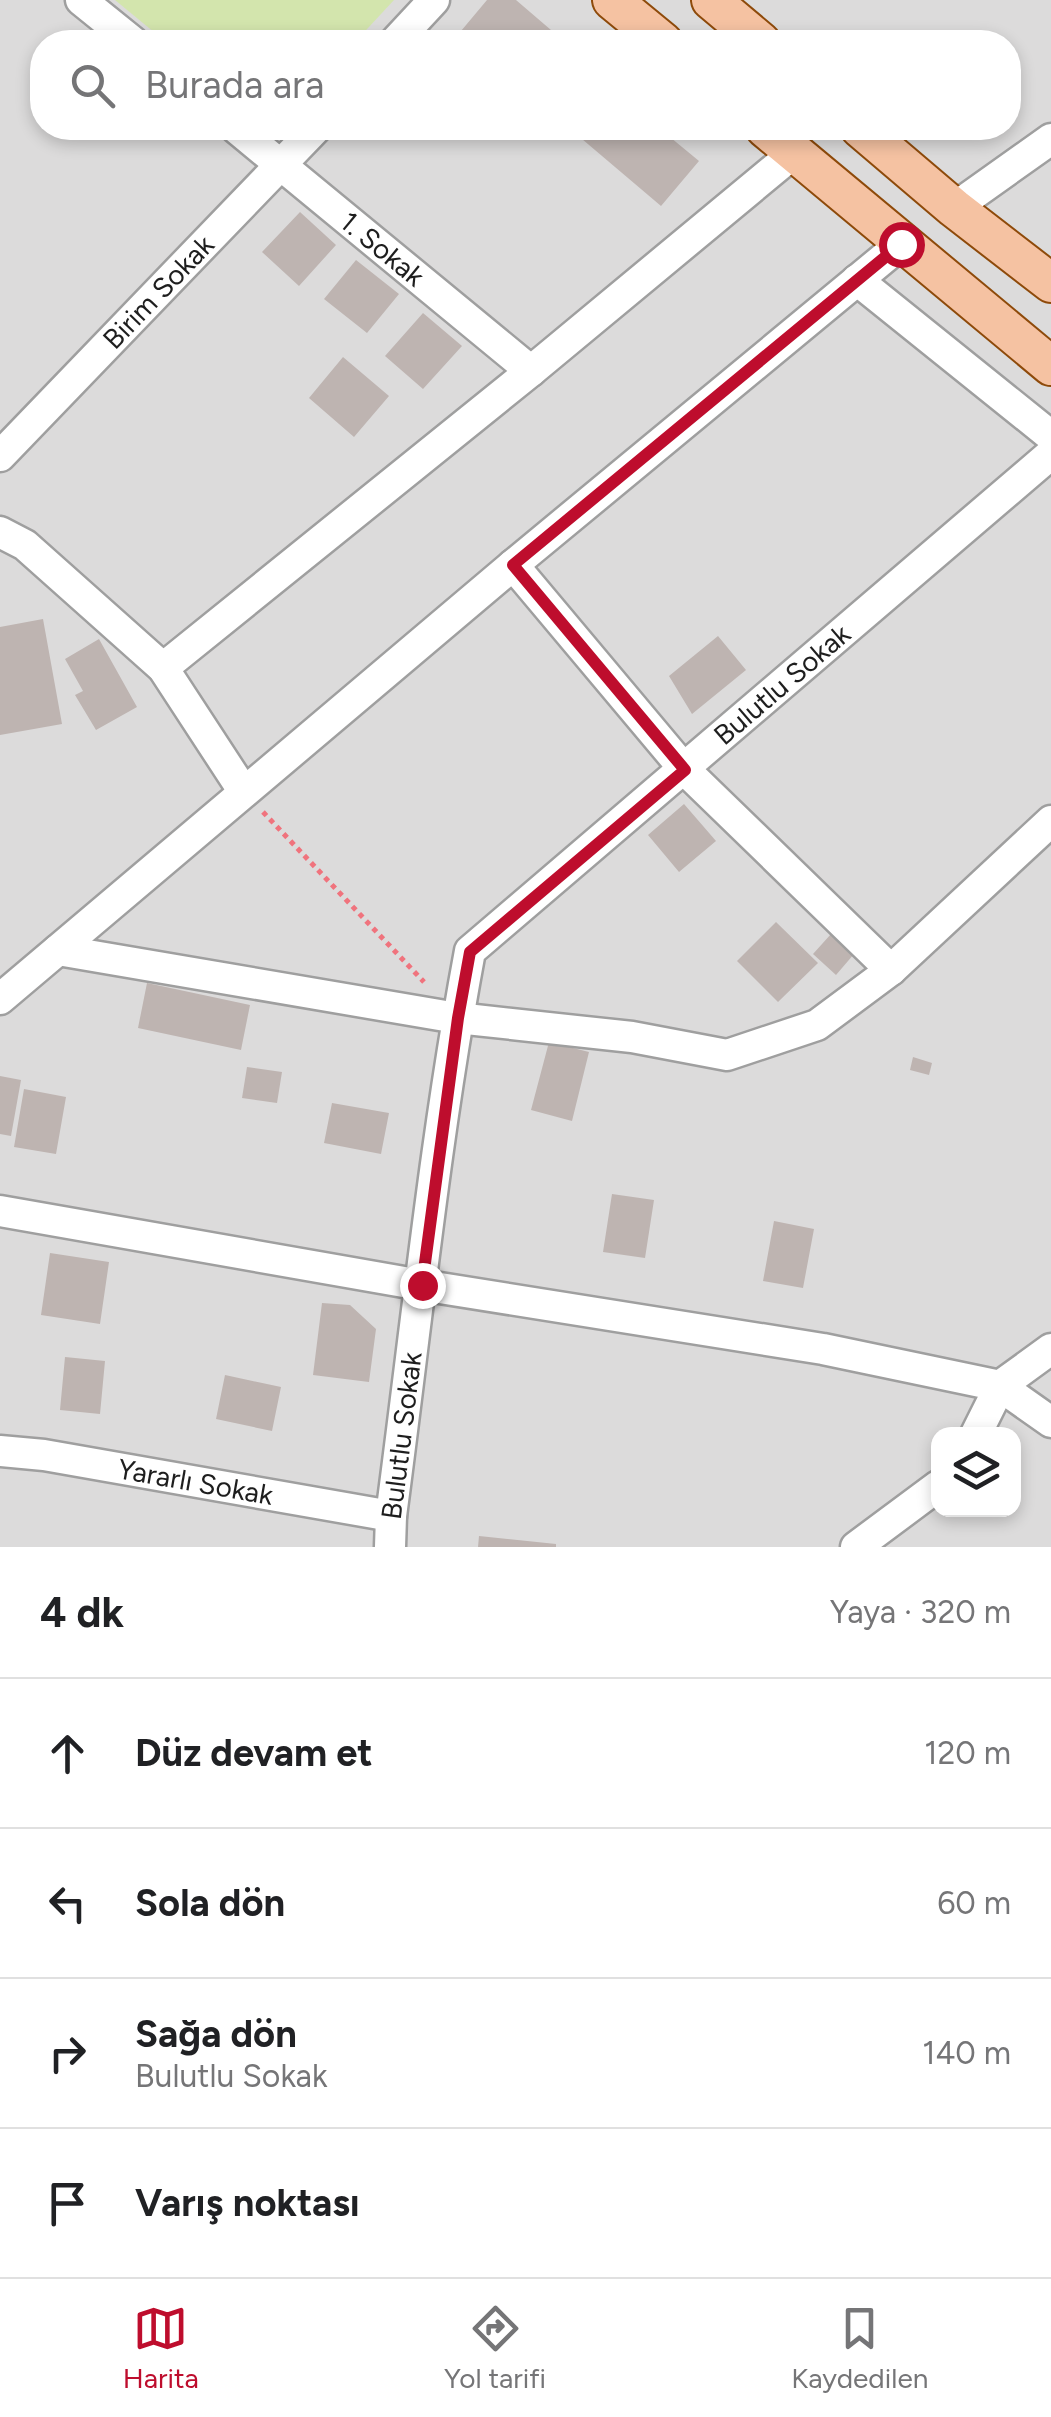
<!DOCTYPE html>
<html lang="tr">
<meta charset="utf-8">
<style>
:root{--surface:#fff;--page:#f2f2f2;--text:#202124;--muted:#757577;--line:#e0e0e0;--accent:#be0d2d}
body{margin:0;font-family:Figtree,sans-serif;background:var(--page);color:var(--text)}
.controls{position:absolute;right:30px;bottom:30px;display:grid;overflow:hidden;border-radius:20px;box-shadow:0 5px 15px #0003}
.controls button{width:90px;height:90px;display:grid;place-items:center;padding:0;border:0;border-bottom:2px solid var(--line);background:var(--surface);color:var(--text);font:50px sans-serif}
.stop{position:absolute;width:30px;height:30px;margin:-22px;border:8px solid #be0d2d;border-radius:50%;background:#fff}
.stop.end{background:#be0d2d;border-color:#fff;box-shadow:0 2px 10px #0008}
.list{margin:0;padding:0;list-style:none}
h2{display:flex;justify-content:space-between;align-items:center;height:130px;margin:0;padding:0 40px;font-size:42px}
h2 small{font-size:32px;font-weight:400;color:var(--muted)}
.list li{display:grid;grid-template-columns:65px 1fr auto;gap:30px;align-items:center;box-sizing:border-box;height:150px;padding:0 40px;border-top:2px solid var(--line)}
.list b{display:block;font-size:38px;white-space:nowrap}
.list p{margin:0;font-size:32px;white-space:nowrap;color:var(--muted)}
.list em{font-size:32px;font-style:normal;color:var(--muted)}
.icon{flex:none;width:55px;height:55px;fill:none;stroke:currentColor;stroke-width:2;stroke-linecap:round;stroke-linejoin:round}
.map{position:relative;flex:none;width:1051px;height:1547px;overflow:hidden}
.search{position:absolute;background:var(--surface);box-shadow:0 5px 15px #0003;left:30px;right:30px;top:30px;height:110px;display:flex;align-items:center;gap:25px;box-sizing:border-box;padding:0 35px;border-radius:40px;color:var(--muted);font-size:38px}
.sheet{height:730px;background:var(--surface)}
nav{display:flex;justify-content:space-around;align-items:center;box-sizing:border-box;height:140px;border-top:2px solid var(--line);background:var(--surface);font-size:28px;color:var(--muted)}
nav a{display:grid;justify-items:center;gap:5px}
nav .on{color:var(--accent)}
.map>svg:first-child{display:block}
</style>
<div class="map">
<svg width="1051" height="1547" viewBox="0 0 1051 1547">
<rect width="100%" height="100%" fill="#eee9e4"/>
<path fill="#dcdbdb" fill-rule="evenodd" d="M0,0H1051V1547H0ZM42,42H1008V128H42ZM938,1434H1014V1510H938Z"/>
<path fill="#d3e5ad" d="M115,0H394L355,42H166Z"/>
<path fill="#beb4b1" d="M487,0H516L565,42H475L461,31Z
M569,128H659L699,161L661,206Z
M300,212L336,245L299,286L262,252Z
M356,260L399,294L367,333L324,299Z
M423,313L462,346L423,389L385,356Z
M343,357L389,396L354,437L309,398Z
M43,619L62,724L0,735V627Z
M718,636L746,670L692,714L669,676Z
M99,639L137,707L96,730L75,695L83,691L65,659Z
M684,804L716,841L679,872L648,835Z
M776,922L818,963L778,1002L737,961Z
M831,934L854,954L836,975L813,954Z
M147,983L250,1005L241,1050L138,1028Z
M549,1042L589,1052L572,1121L531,1110Z
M913,1057L932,1063L929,1075L910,1070Z
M247,1067L282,1072L277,1103L242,1098Z
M0,1076L21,1080L11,1136L0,1134Z
M24,1089L66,1097L56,1154L14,1147Z
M332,1103L389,1113L381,1154L324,1143Z
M612,1194L654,1200L645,1258L603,1252Z
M774,1221L814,1229L803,1288L763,1281Z
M50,1253L109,1262L100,1324L41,1315Z
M322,1303L350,1305L376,1329L369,1382L313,1375Z
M65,1357L105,1361L100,1414L60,1410Z
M225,1375L281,1387L272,1431L216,1419Z
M479,1536L556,1544V1547H478Z"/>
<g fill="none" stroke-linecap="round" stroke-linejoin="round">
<g stroke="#9f9f9f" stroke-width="35">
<g id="minor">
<path d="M81,0L133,42"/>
<path d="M395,42L434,0"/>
<path id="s1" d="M236,128L531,371"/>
<path d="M954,208L1051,139"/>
<path d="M857,280L1051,436"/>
<path id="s2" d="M0,456L316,128"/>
<path d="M0,532L25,545L163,668L244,792"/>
<path d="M513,565L685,770L891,970"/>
<path d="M163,668L531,371L795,152"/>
<path d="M58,950L457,1018L632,1037L727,1055L817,1025L891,970L1051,821"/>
<path d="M0,999L513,565L901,244"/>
<path d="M0,1211L421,1285L823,1349L1000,1386L1051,1422"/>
<path d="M976,1434L1000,1386L1051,1349"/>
<path id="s3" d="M0,1451L44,1455L391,1516"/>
<path id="s4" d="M390,1547L391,1516C416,1328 435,1138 470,951L1051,454"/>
<path d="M856,1547L938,1486"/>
</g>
</g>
<g stroke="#8e4a0a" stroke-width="42">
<path id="major" d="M612,0L663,42
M711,0L761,42
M765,128L1051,366
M860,128L954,208L1051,283"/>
</g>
<path stroke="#f0737d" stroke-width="5" stroke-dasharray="5 5" stroke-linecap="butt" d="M263,812L424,982"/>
<use href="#minor" stroke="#fff" stroke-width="30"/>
<use href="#major" stroke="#f5c2a2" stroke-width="38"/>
</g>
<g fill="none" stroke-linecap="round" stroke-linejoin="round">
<path stroke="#be0d2d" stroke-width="12" d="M422,1285L458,1018L470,952L685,770L513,565L901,244"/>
</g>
<g text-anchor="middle" stroke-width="8" stroke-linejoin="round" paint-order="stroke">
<g font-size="28" fill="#1e1e1e" stroke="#fff">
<text dy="10" stroke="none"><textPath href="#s1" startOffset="190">1. Sokak</textPath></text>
<text dy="10" stroke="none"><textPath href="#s2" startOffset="228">Birim Sokak</textPath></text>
<text dy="10" stroke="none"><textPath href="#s4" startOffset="1012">Bulutlu Sokak</textPath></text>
<text dy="10" stroke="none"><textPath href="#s4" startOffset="112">Bulutlu Sokak</textPath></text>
<text dy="10" stroke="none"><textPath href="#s3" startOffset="198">Yararlı Sokak</textPath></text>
</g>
</g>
</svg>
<div class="controls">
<button><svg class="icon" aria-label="layers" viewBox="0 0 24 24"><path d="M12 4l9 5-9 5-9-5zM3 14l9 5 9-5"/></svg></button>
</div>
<div class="stop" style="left:901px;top:244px"></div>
<div class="stop end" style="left:422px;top:1285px"></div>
<div class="search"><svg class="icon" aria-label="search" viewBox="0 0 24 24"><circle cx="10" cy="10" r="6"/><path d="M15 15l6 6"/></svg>Burada ara</div>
</div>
<section class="sheet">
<h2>4 dk<small>Yaya · 320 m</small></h2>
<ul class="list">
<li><svg class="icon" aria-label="ahead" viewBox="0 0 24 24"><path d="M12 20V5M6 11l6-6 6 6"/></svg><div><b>Düz devam et</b></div><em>120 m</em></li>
<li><svg class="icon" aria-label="left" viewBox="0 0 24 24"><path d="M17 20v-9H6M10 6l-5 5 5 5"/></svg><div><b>Sola dön</b></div><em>60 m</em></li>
<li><svg class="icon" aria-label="right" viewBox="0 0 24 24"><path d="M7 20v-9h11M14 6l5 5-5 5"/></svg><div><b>Sağa dön</b><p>Bulutlu Sokak</p></div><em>140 m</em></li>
<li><svg class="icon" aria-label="arrive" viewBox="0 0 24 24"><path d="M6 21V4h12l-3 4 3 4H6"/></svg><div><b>Varış noktası</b></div></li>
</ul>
</section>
<nav>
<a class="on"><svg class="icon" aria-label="map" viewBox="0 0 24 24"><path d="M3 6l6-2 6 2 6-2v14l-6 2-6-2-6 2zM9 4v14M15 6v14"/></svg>Harita</a>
<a><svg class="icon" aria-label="directions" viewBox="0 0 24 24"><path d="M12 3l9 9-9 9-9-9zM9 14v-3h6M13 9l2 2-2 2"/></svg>Yol tarifi</a>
<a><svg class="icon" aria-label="saved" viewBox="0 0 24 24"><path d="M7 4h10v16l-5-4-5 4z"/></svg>Kaydedilen</a>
</nav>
